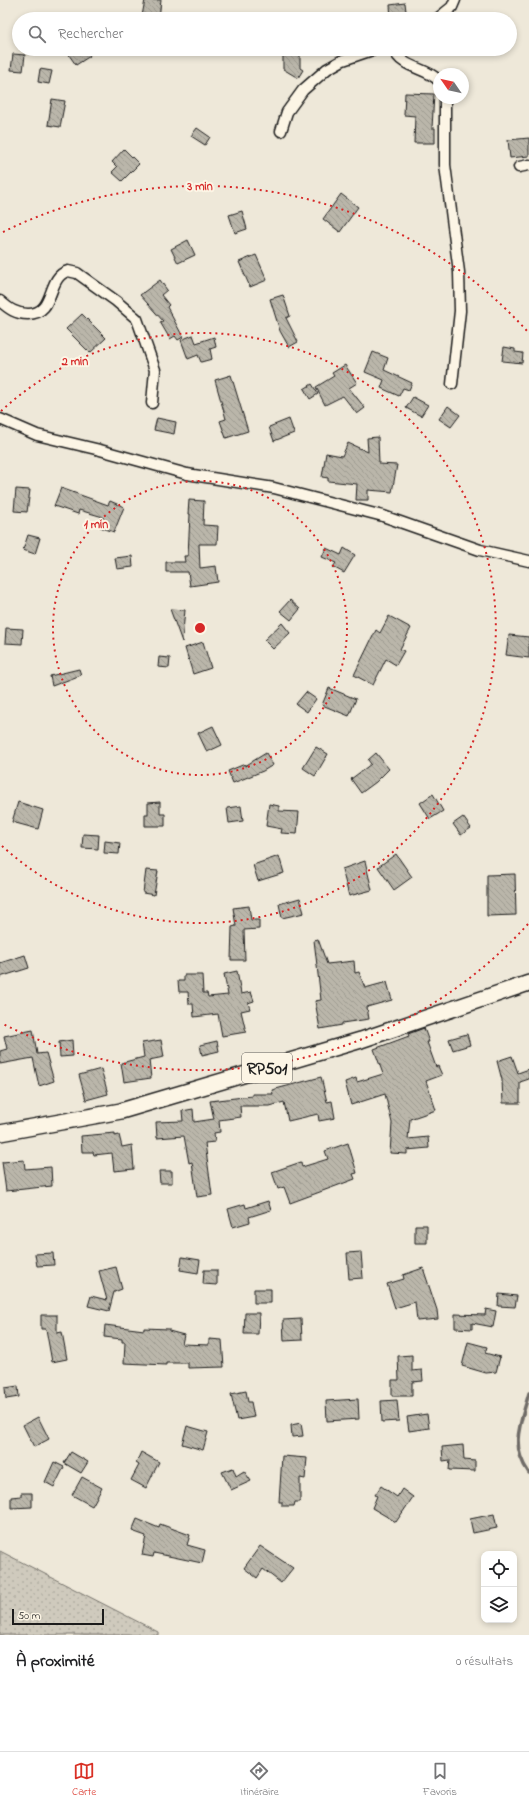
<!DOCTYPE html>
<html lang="fr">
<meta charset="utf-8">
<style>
:root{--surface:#fff;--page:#f6f6f6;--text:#202124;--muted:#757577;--line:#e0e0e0;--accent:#d93025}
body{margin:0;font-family:"Indie Flower",sans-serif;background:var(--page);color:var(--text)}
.controls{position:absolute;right:12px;bottom:12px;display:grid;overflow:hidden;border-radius:8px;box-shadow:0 2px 6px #0003}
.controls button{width:36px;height:36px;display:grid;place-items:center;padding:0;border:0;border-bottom:1px solid var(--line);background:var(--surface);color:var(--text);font:20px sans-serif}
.compass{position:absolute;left:433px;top:68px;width:36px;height:36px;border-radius:50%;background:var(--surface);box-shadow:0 2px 6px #0003;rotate:304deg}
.scale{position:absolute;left:12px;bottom:10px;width:92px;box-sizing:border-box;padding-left:4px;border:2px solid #1c1c1c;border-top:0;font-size:11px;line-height:14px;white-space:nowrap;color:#1c1c1c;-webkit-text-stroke:3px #fcf5e5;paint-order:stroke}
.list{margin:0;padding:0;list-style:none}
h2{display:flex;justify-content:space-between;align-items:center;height:52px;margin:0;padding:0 16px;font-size:17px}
h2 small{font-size:13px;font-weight:400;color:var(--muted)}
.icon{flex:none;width:22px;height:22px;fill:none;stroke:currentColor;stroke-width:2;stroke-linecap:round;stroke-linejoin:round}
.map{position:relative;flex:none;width:529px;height:1635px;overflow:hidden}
.search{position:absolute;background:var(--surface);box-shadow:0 2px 6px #0003;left:12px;right:12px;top:12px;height:44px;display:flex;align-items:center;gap:10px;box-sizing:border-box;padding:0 14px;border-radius:22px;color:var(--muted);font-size:15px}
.sheet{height:116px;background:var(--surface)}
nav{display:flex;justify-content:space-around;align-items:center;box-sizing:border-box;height:56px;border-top:1px solid var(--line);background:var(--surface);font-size:11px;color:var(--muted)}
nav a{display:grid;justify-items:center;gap:2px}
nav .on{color:var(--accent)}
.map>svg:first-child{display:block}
</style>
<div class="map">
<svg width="529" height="1635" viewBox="0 0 529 1635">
<defs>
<pattern id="grass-dots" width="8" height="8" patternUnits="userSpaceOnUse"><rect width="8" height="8" fill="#cfcabd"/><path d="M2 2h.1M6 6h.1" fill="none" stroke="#b1ada2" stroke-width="1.8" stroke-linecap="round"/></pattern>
<pattern id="building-back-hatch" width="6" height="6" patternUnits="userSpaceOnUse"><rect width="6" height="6" fill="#bab6aa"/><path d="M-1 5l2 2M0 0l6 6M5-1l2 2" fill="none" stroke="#9f9c92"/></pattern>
</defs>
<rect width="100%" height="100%" fill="#eee8d9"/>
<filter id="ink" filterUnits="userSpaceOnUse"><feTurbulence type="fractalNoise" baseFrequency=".025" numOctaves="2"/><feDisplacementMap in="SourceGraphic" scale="8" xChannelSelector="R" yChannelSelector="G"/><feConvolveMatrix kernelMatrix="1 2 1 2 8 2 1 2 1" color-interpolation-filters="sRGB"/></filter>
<g filter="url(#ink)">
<path fill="url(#grass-dots)" stroke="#76736c" d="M0,1551L158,1632V1635H0Z"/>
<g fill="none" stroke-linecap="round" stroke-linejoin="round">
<path stroke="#6f6c67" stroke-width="3.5" d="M529,1393C521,1423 509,1445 529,1473"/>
</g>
<path fill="url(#building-back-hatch)" stroke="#1c1c1c" d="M145,0H161L159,19L142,16Z
M405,3L407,19H391L390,5Z
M78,49H85L90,56L76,65L69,55Z
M283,49H300V68L303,70L298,78L283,69Z
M13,54L25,55L23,71L11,70Z
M40,69L52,71L49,84L38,82Z
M405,93L434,94L432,128H435V143H414L415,116L404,115Z
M52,99L65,101L60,127L48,125Z
M197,128L210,137L205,145L191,136Z
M529,138V156L510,158L508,140Z
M124,149L139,164L122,181L112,172L117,167L112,162Z
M341,194L358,207L340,232L323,219Z
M242,211L247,229L235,233L229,215Z
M188,240L195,255L178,263L171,249Z
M256,255L267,280L250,287L239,262Z
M160,280L167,290L161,295L169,305L167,307L183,337L178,340L175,336L170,339L160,322L163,321L140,295Z
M283,295L290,316L286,318L298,342L289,347L280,331L270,299Z
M82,314L106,338L90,353L66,329Z
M193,335L196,343L214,337L216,347L210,349L212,359L201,362L198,355L188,359L181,340Z
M504,347L515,349V352L523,353L522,363L502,361Z
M373,352L388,358L384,370L412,383L409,390L403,388L399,396L381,388L384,380L365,372Z
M345,365L357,383L349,388L365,408L357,414L343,396L325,405L316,387L334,376L332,373Z
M231,375L248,431L226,438L220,421L226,419L215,380Z
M312,384L318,394L310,399L304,389Z
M413,397L428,405L421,416L406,408Z
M448,406L460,415L451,427L439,419Z
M157,418L176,422L174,434L154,430Z
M289,419L294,433L274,441L269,427Z
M378,437L379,464L397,465L392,492L368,490V500H356L357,484L328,481V478L322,477L326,453L342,456L348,443L368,452L367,438Z
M61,488L108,505L110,501L124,507L114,532L100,527L103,517L79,510L78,514L54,506Z
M16,489L30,490L27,512L14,511Z
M189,500L204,501L203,525L218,526L217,544H199L200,568L216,566L218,582L190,586L188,572H166V562H185L184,556H188L190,514H188Z
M28,535L40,538L35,554L23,550Z
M326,548L341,555L344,548L355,555L344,573L333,567L336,563L322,557Z
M132,556L133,567L117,569L115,558Z
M290,600L300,609L291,620L280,611Z
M170,609L185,610L182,642Z
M389,616L411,628L400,649L404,651L396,665L386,659L373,685L354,675L376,630L380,633Z
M282,623L290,633L273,649L264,640Z
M6,628L23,629L22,644L5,643Z
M509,635L529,637V658L506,655Z
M203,642L211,668L193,674L185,648Z
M159,657L170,658L169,668L158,667Z
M79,669L81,675L52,686L50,676Z
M329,688L356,699L349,716L322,705Z
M306,692L316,699L307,712L296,704Z
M213,726L222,745L207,752L198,733Z
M316,747L328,754L315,776L303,768Z
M266,753L273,765L263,771L233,783L228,771L245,764V766Z
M376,753L389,769L376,782L361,793L351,779L371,764L368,760Z
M433,794L443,811L430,819L420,803Z
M18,802L43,810L38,829L12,822Z
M160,802V814H165V826H145V814H148V803Z
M269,804L279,806V811L299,812L297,834L281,833L282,829L266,826Z
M241,806L243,821L229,823L227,808Z
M463,817L471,828L461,835L453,824Z
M83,834L99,835L98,849L82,848Z
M105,841L120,843L119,854L104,853Z
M396,854L412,877L394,890L378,867Z
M279,856L284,873L258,881L253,865Z
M365,861L372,890L349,896L342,869Z
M146,870L158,871L154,895L143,893Z
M515,874L516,915L487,916V875Z
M300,898L304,913L282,918L279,904Z
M249,906L251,920H259V929L244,930L245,960H231L232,927L236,926L233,908Z
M318,939L327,964L354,961L355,973L359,972L365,988L387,982L392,1000L367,1007L369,1019L342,1023V1025L320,1029L315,1001L321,1000L314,940Z
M25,955L29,968L0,977V963Z
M237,971L241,994L251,992L254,1001L248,1003L250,1009L241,1011L246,1032L222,1036L218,1014L194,1017L193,1004H189L188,992H179L178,981H184V975H202L203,993H207L208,997L228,995L224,974Z
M424,1028L429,1042H427L436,1067L438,1066L442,1075L426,1081L436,1110L410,1119L408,1139L428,1137L429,1148L407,1150V1154L390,1153L392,1123L385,1094L351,1105L345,1082L356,1078L357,1082L383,1074L374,1049L409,1036L408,1034Z
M33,1030L37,1054L46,1053L54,1081L39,1086L33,1058L0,1064V1051L7,1049L4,1036Z
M467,1034L470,1045L453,1050L449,1039Z
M72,1040L73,1056L60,1057L59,1042Z
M161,1040L164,1057L149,1060L151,1078L124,1082L121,1063L144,1057L142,1043Z
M217,1041L219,1051L202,1055L200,1045Z
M512,1056L518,1073L529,1069V1079L520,1082V1103H503L502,1080L497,1061Z
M101,1069L108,1094L86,1100L79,1075Z
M321,1077L327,1102L332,1101L335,1118L319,1121L318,1114L288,1121L284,1102L270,1106H240L241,1117L219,1120L220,1132L214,1133L215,1142L205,1143L212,1195L197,1197L192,1162L189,1163L184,1136L157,1138L156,1122L183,1121L182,1111L193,1109L194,1122L214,1119L210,1101L252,1096V1094H273L272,1090Z
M115,1133V1136L119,1135L122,1147L132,1145L134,1169L114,1171L112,1153L94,1155L93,1152H82L81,1136Z
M348,1143L357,1173L353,1174L355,1179L290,1203L284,1187L278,1189L272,1172L301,1162L302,1167L328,1159L325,1151Z
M24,1160L25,1169L51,1167L52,1186L6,1191L2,1162Z
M159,1171H172V1183H160Z
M268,1201L271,1210L249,1217L250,1222L233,1227L228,1209L245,1204L246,1208Z
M415,1225H427V1243H415Z
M361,1252L363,1278L349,1279L347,1253Z
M53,1253L54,1265L37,1266L35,1254Z
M182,1257L200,1260L198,1273L180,1270Z
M116,1267L122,1289L114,1292L109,1311L88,1306L91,1296L107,1300L99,1271Z
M423,1268L437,1310L438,1319L417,1321L415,1302L395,1308L387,1284L404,1279L403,1275Z
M204,1270H217V1285L203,1284Z
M254,1289H271V1303H254Z
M499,1294L517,1296L515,1307L498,1306Z
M486,1309L496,1311L493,1327L472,1323V1329L455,1328V1314L485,1315Z
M245,1313H259L258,1334H244Z
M41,1315H57V1333L62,1332L67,1359L52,1362L46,1329H41Z
M301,1319L302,1340L284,1341L283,1320Z
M105,1325L144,1330V1328L169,1329V1331L184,1335L182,1344L209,1345V1339L222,1340L224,1367L188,1368V1363H166V1365L124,1363L125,1342H122V1339L104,1337Z
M468,1342L487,1347L485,1353L500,1357L496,1372L486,1373L462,1366Z
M412,1355V1371L422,1370L423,1381L412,1382V1396H392V1380H399L398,1356Z
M18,1386L19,1397L6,1399L5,1388Z
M246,1391L248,1402H251L254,1417L237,1420L231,1394Z
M358,1399L359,1419L327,1421L326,1401Z
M397,1400L399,1421L382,1422L381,1401Z
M427,1414L429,1428L409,1431L407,1417Z
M38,1417L49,1439L34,1447L23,1425Z
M301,1423L303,1436L292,1437L291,1425Z
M187,1426L208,1432L203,1450L182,1444Z
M463,1445L464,1460L475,1461V1471L449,1470L450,1460L443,1461L442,1447Z
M71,1452L88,1462L81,1473L64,1463Z
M141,1452L159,1462L146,1488L131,1480L139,1465L136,1463Z
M282,1456L307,1458L305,1479L300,1478V1502H295L294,1506H282V1502H279Z
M54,1462L64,1467L54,1487L45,1482Z
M233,1468L236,1476L244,1471L251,1481L231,1490L222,1472Z
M82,1477L102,1488L92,1506L72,1495Z
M381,1486L397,1497L402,1489L413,1497L396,1522L372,1508L377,1496L375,1495Z
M21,1493H32V1507L11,1508V1497L21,1496Z
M494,1514L497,1528L473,1533L470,1519Z
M137,1519L159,1528L160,1524L190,1535L187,1545L205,1550L202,1563L154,1553L153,1557L142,1555L146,1536L132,1531Z
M260,1546L293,1568L281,1583L263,1569L257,1578L244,1568Z"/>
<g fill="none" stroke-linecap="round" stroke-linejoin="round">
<g stroke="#1c1c1c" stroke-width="13">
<path id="street" d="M437,19L452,7L455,0
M394,49C401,69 427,67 439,81
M445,98V165L459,272L460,311L452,384
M281,131L287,112L303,90L327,69L343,60L375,49
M519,167L529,165
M0,301C9,309 16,314 28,314C56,314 46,277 68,271L77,273L116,301L137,319L155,370L152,403
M0,419L37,435L100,450L187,474L274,488L383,516L480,550L529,561"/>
</g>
<g stroke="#1c1c1c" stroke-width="18">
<path id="primary" d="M0,1133L121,1111L361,1040L529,983"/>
</g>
<use href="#street" stroke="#fcf5e5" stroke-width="10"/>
<use href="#primary" stroke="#fcf5e5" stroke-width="15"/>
</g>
</g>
<g fill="none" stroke="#d62828" stroke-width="2" stroke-dasharray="2 4">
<circle cx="200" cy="628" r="147"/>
<path d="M1 411A295 295 0 1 1 1 845"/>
<path d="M528 924A442 442 0 0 1 3 1024M3 232A442 442 0 0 1 528 332"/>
</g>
<g text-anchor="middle" stroke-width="4" stroke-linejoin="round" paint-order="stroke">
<rect fill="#fcf5e5" stroke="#5f5d58" stroke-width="1" x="242" y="1053" width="50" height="30" rx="3"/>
<g font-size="17" font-weight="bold" fill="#1c1c1c">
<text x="267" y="1074">RP501</text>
</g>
</g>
<circle cx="200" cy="628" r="6" fill="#d62828" stroke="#fcf5e5" stroke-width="2"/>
<g font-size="12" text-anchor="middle" font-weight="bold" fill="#d62828" stroke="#fcf5e5" stroke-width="4" stroke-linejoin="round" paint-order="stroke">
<text x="200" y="190">3 min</text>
<text x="75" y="365">2 min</text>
<text x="96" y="528">1 min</text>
</g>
</svg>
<div class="controls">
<button><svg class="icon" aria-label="locate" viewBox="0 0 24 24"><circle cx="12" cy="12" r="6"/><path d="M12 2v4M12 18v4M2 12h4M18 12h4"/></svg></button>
<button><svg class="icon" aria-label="layers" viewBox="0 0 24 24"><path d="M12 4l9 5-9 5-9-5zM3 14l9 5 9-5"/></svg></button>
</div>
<svg class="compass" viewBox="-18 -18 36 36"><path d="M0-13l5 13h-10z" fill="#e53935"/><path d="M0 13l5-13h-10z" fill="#757577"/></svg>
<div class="scale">50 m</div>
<div class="search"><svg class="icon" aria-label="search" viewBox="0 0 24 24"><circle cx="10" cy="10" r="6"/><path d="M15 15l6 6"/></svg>Rechercher</div>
</div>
<section class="sheet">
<h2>À proximité<small>0 résultats</small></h2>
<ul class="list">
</ul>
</section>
<nav>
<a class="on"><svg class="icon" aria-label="map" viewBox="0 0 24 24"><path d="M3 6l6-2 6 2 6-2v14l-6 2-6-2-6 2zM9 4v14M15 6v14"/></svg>Carte</a>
<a><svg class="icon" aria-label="directions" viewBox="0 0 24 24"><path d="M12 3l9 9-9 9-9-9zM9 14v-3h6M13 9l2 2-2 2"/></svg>Itinéraire</a>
<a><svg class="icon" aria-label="saved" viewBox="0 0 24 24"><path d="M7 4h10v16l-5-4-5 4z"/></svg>Favoris</a>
</nav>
